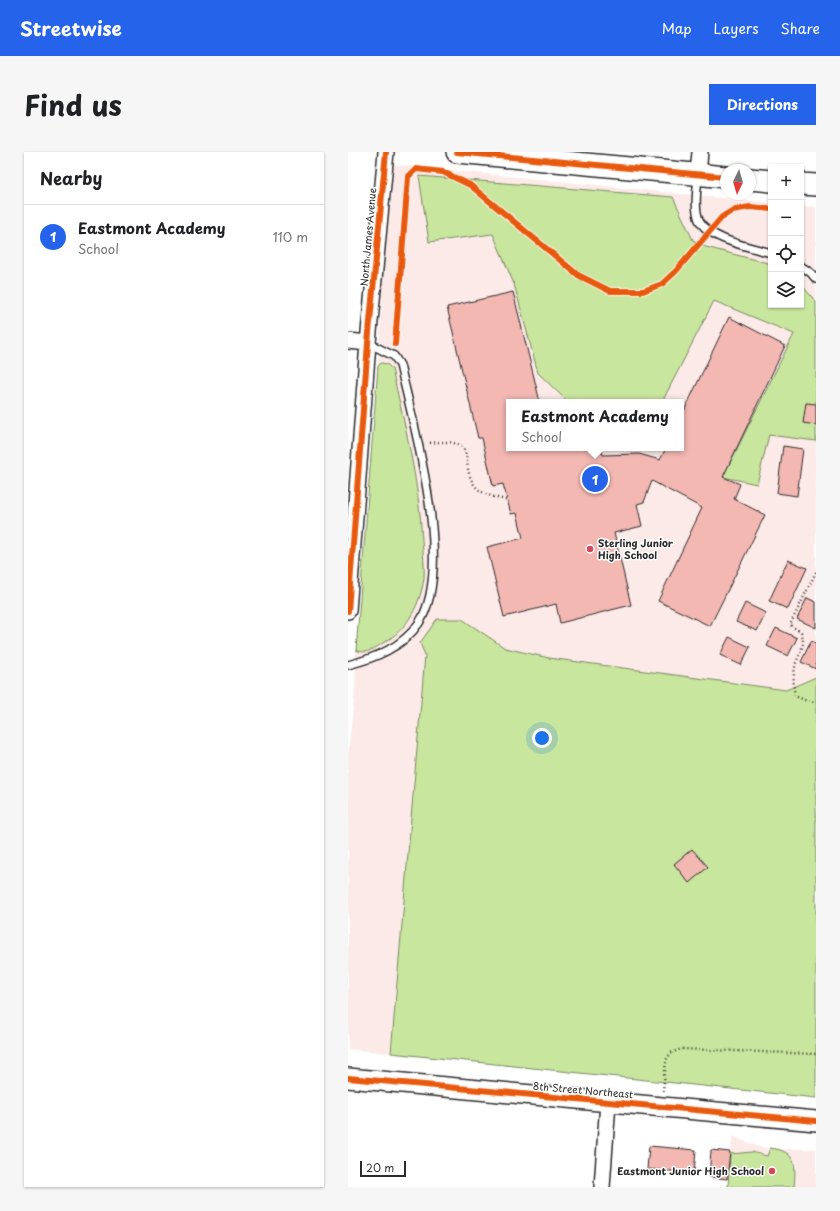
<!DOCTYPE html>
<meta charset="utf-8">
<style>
:root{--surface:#fff;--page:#f6f6f6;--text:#202124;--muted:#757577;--line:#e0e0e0;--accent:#2563eb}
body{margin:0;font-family:"Playpen Sans",sans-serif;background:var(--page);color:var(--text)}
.controls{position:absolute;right:12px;top:12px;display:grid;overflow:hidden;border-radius:0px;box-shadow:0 1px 3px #0004}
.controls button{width:36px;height:36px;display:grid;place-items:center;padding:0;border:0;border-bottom:1px solid var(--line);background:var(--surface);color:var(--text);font:20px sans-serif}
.compass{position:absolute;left:372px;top:12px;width:36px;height:36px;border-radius:50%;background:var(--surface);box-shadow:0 1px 3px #0004;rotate:185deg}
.scale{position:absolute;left:12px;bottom:10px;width:46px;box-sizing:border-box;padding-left:4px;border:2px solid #2b2b2b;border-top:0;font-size:11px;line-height:14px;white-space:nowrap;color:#2b2b2b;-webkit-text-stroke:3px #fff;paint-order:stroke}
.you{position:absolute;left:194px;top:586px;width:14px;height:14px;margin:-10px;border:3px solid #fff;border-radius:50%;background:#1a73e8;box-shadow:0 0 0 6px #1a73e833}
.badge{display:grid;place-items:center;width:26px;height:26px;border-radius:50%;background:var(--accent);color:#fff;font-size:13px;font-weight:700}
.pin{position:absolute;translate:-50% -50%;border:2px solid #fff;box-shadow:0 1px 4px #0006}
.popup{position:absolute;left:158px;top:247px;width:178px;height:52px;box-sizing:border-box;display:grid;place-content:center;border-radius:0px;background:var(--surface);filter:drop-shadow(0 1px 3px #0005);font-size:13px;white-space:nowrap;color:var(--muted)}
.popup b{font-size:15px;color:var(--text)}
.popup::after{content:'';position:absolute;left:50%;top:100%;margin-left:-8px;border:8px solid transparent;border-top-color:var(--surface)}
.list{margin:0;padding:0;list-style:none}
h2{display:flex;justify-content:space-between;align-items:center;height:52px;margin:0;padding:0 16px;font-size:17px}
h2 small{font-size:13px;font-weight:400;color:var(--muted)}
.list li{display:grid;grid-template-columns:26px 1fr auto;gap:12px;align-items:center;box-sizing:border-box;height:64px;padding:0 16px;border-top:1px solid var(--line)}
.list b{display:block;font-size:15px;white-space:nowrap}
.list p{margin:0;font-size:13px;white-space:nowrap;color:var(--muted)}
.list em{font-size:13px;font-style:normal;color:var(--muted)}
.icon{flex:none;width:22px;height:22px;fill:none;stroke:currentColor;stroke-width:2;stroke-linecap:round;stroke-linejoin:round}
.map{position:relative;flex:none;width:468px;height:1035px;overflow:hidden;border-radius:0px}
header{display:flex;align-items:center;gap:24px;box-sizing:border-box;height:56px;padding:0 20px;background:var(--accent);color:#fff}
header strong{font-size:19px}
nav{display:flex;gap:22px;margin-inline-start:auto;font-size:14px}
.intro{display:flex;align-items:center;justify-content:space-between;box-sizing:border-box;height:96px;padding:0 24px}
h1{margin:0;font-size:28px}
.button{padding:10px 18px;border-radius:0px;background:var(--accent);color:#fff;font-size:14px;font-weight:700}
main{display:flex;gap:24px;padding:0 24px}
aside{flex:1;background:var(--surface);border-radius:0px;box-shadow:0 1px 3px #0004}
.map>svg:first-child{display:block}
</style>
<header>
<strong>Streetwise</strong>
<nav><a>Map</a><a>Layers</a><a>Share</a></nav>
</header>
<div class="intro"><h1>Find us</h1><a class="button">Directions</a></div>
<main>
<aside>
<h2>Nearby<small></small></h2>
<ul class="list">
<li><span class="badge">1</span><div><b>Eastmont Academy</b><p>School</p></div><em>110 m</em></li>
</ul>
</aside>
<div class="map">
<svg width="468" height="1035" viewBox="0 0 468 1035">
<rect width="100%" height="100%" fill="#fff"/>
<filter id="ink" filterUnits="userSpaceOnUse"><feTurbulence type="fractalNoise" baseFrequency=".025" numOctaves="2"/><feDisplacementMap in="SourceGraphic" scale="8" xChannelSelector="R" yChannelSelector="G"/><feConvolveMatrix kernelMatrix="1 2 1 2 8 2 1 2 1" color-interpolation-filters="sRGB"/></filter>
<g filter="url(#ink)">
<path fill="#fceae8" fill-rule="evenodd" d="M42,12L423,51V153H453V54L468,55V946L0,897V602L7,537L8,498L30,214ZM161,250H333V296H161Z
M384,984L411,995L433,997H468V1035H380Z"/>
<path fill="#c8e69d" stroke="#7a8864" d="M71,24L325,45L345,88L358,95L423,112V153H453V132L468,150V289L421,283L409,332L375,325L446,182L366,149L314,250H220L190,221L166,132L145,82L81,90Z
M33,211L39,212L44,217C57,274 71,329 74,388C75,400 77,415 76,427C72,451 61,475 40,488C29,494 20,504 8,498L30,214Z
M89,467H114L157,496L201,506L438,538L468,525V946L43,901L77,503L72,491Z
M422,996C449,999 448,1013 446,1035H380L382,1002L404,1000L419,1004Z"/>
<path fill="#f4b8b3" stroke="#2b2b2b" d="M165,140L192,250H161V296H253L255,303L291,302L312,308L318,296H333V265L381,165L437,194L375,325L392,332L386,347L417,363L362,474L310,449L354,356L304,329L296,350L289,352L294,374L266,381L283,453L212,471L208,452L156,465L139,395L175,386L169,361L163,362L155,332L145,334L134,286H130L99,155Z
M458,251L468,252V273L455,271Z
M435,294L455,297L449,344L429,341Z
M440,408L459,416L440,457L421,449Z
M459,446L468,450V476L449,467Z
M397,451L418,461L409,479L388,470Z
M428,476L449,486L440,504L419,494Z
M381,485L402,495L393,513L372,503Z
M463,489L468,491V517L453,510Z
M344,697L360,715L341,731L326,712Z
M301,994L348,998L346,1021L299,1017Z
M363,998L382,1000L379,1027L361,1025Z"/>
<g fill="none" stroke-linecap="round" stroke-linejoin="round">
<g stroke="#2b2b2b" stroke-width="10">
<path id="service" d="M350,24C349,38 346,55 351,68C361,88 403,95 423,101
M453,114L463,121L468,127
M0,513C27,506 55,495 71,471C107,416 66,275 52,213L46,204L20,191"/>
</g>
<g stroke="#2b2b2b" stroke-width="18">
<path id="minor" d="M350,22L352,0
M0,189L20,191
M0,459L20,191L38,0
M254,1035L260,950"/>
</g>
<g stroke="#2b2b2b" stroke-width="22">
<path id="tertiary" d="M0,926L468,969"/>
</g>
<g stroke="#2b2b2b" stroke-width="24">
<path id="secondary" d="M109,0L378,25
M402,27L423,29
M453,32L468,33"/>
</g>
<path stroke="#2b2b2b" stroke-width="2.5" stroke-dasharray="1 3" stroke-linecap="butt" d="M82,291C135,284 109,313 128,335C135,343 149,346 159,348
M468,420L442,473L453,480C458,493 452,500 448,511C445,522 445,533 447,544L459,549L468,550
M315,939L318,908L323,901L333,897L468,902"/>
<use href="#service" stroke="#fff" stroke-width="7"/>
<use href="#minor" stroke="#fff" stroke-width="15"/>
<use href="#tertiary" stroke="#fff" stroke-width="19"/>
<use href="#secondary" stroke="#fff" stroke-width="21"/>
<g stroke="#fff" stroke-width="8">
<path id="cycleway" d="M109,0L378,25
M47,192L60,25L68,17L95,20L122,33L230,123L262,139H295L314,132L328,119L374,65L385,58L402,55L423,57
M0,459L20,191L38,0
M0,926L468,969"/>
</g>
<use href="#cycleway" stroke="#e8590c" stroke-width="6"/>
</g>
</g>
<g fill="#d1495b" stroke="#fff" stroke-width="1.5">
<circle cx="242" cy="397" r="4"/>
<circle cx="424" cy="1019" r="4"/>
</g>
<g text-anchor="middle" stroke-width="3" stroke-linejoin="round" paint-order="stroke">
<g font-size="10" fill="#2b2b2b" stroke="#fff">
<text transform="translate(20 85) rotate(-85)" y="4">North James Avenue</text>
<text transform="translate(235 938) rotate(5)" y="4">8th Street Northeast</text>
</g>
<g font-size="10" font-weight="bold" fill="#2b2b2b" stroke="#fff" text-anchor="start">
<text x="250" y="395">Sterling Junior<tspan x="250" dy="12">High School</tspan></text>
<text x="416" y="1023" text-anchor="end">Eastmont Junior High School</text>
</g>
</g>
</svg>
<div class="controls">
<button>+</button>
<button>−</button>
<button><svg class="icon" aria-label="locate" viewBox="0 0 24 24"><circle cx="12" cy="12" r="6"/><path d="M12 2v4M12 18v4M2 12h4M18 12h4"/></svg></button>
<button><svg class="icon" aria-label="layers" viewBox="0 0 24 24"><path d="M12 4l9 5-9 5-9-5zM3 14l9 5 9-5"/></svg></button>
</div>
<svg class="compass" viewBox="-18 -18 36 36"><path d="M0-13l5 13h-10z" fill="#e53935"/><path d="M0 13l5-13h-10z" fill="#757577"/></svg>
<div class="scale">20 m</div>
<div class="you"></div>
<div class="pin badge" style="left:247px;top:327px">1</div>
<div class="popup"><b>Eastmont Academy</b>School</div>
</div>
</main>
